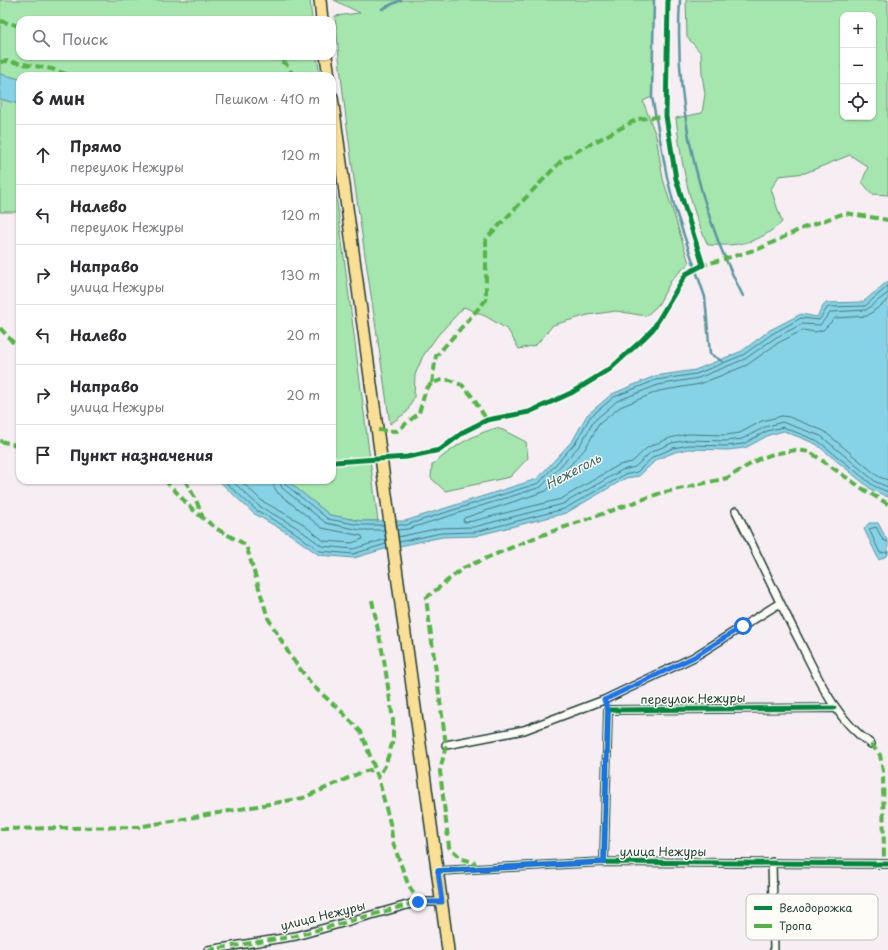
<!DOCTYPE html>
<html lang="ru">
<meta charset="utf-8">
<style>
:root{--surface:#fff;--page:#f7f7f7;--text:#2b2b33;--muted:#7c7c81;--line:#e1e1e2}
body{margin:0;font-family:"Playpen Sans",sans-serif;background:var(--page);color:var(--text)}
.controls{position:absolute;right:12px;top:12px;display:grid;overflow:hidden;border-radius:8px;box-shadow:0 1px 3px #0004}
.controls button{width:36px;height:36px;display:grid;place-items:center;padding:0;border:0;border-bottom:1px solid var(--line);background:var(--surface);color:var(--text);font:20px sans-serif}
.stop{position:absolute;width:12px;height:12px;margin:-9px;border:3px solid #1a73e8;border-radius:50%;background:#fff}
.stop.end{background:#1a73e8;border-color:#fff;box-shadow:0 1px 4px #0008}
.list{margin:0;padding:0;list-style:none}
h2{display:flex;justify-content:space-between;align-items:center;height:52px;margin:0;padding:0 16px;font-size:17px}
h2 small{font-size:13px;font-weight:400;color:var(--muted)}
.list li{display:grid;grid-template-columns:26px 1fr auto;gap:12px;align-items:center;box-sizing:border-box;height:60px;padding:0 16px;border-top:1px solid var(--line)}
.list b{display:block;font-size:15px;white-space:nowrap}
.list p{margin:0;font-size:13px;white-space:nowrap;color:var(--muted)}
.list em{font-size:13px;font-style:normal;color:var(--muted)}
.icon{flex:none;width:22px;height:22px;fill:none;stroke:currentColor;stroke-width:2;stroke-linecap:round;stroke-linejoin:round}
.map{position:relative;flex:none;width:888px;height:950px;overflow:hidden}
.search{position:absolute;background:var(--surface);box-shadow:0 1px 3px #0004;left:16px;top:16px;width:320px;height:44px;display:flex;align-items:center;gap:10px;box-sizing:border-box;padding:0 14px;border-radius:12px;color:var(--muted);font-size:15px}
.panel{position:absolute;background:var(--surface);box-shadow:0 1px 3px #0004;left:16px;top:72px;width:320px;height:412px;border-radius:12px}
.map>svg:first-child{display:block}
</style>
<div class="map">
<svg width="888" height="950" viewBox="0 0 888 950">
<rect width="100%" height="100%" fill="#f6eef3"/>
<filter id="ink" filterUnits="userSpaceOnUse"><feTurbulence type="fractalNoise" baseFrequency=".025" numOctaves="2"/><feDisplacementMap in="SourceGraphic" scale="8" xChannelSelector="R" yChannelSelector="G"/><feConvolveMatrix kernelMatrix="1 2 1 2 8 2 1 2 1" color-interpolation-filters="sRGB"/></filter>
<g filter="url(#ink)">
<path fill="#a5e5ae" stroke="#629171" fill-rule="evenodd" d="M0,0H310L312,20H20V56H317L320,76H20V79L0,74Z
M334,0H654L652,97L643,101L656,136L663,179L689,263L672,279L658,305L646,316L616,311L588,315L553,325L536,345L519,349L508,330L487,317L464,307L438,335L423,356L415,375L414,397L407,412L390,424C371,288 347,153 335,16L360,13Z
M686,0H888V195L872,194L862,182L868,167L850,155L805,173L779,176L771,189L782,222C758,244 739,246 708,245C689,206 681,162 676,118L702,113L705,94L702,74L701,53L687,37ZM843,15H873V117H843Z
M0,99L20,104V212H0Z
M332,164L378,521H361L330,515L286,480H332Z
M496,428L503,430L526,442L528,458L510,477L445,491L431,478L432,465C454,447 469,436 496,428Z"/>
<path fill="#86d2e6" stroke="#5d969f" d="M0,74L20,79V104L0,99Z
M888,281V497L872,490L816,444L784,431L769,435L745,448L727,450L689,449L675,452L656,460L639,476L626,478L566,513L475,536L442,537L381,550L354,558L319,555L291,535L253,513L218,480H286L330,515L361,521H405L537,479L573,440L587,415L612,394L655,376L695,370L742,351L770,330L801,314L817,317L825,303L863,302Z
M869,523H878L888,542V555L879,560L864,529Z"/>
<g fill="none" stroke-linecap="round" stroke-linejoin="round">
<path stroke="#48797b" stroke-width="1" d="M888,300L867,316L835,318L823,330L815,332L803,330L778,343L747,365L700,384L659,391L620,407L599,424L585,449L546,491L464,518L463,520L464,522L473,521L561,499L619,465L632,462L648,447L670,438L688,434L726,435L740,433L762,421L782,416L789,417L824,431L879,477L888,480
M223,480L256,510L293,531L320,551L353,554L386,544
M231,480L259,506L296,527L322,546L353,549L386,539
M240,480L262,501L300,522L324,541L352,543L363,539L362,536L322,528L278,493L274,487L273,480
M279,480L282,488L326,523L360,530H384
M284,480L286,485L328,519L360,525H384
M397,525H406L539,483L576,442L590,417L614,397L656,380L696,374L743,355L772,334L801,318L819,320L828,307L865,306L888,286
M397,530L408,529L541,487L580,445L594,421L617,401L658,385L698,378L745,359L775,338L802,324L820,325L831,312L866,310L888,293
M398,537L440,528L474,527L563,504L622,470L635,467L651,452L672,443L688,440L726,441L742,439L765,427L782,422L821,436L876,482L888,487
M399,542L441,533L475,532L564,509L624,475L637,472L653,457L673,448L689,445L726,446L743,444L767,431L783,427L818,441L874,486L888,492
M888,542L883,540L876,527L869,529L880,553L888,552"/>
<path stroke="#5d969f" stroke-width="2.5" d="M654,0L652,97L667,177L675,209L705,297L710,354L722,361
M680,0C675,84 690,168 720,246C727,263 735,280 743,296
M382,9L401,0"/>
<g stroke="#1f3d34" stroke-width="10">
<path id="minor" d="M736,511C757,554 777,598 799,640C818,678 835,719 871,744
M446,745L524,730L604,700L694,657L780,603
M604,862L608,710L834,708
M772,862L774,950
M438,871L604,862L888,864
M208,950L296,936L418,902H442"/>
</g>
<g stroke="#1f3d34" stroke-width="14">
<path id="primary" d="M320,0L322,20
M326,56L329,76
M332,97L448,950"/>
</g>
<use href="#minor" stroke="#fdfcf7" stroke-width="7"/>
<use href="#primary" stroke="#fadf96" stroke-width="11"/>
<path stroke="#55b346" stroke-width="4" stroke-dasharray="8 4" stroke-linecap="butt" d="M0,21L20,26
M271,56L286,64L294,76
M0,62L7,61L52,69L72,76
M700,266L761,248L803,228L845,213L888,220
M0,328L20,350
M432,383L436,356L486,300V239L564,158L638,119L666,116
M332,405V407
M378,430L397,431L419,413L426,389L432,383L442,380H450L462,385L471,395L487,420
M0,441L20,446
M164,480C178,492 188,507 203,518
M185,480L196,500L203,518L217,529L246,545L268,618L291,657L313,686L342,712L361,732L378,777L390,823L393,843L408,884L418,902
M372,600L384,660L393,720V741L385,766L378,777
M871,744L880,755L883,771L884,864
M0,829L138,827L303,798L362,772L375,769
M477,869L474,862L462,859L449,847L440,771L446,745L426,598L463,568L534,538L661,493L727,478L759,459L773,454L796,450L810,452L863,489L888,504
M208,950L296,936L418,902H442"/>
<g stroke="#fdfcf7" stroke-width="8">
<path id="cycleway" d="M332,458L334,462L407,457L440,450L465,431L487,420L529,412L571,393L610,369L643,339L653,329L686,274L703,265L676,179L666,116L668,0
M604,862L608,710L834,708
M438,871L604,862L888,864"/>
</g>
<use href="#cycleway" stroke="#00873e" stroke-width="5"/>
</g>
</g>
<g fill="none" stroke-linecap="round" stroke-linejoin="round" filter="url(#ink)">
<path stroke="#1a73e8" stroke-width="5" d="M418,902H442L438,871L604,862L608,710L604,700L694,657L743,626"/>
</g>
<g text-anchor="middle" stroke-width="3" stroke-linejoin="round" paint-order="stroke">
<g font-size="12" fill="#1f3d34" stroke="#fdfcf7">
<text transform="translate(693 699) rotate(-1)" y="4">переулок Нежуры</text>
<text x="663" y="856">улица Нежуры</text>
<text transform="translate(323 916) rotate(-14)" y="4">улица Нежуры</text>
</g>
<g font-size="13" font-style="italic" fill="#396260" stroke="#fdfcf7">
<text transform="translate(573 471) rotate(-28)" y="5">Нежеголь</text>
</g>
</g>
<rect x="746" y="894" width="132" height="46" rx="6" fill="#fdfcf7" stroke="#bac3bc" stroke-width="1"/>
<rect x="754" y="906" width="18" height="4" fill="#00873e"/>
<rect x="754" y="924" width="18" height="4" fill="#55b346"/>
<g font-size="11" fill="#1f3d34">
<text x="779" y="912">Велодорожка</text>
<text x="779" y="930">Тропа</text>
</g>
</svg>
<div class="controls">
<button>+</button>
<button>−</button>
<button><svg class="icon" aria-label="locate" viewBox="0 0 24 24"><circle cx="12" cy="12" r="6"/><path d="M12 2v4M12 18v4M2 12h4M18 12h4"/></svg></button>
</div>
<div class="stop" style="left:743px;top:626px"></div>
<div class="stop end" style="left:418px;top:902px"></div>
<div class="search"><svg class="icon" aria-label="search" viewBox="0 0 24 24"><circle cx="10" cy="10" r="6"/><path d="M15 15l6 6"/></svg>Поиск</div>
<section class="panel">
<h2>6 мин<small>Пешком · 410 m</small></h2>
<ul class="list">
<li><svg class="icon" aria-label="ahead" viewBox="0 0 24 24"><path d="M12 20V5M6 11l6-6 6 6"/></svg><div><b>Прямо</b><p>переулок Нежуры</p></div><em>120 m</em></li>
<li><svg class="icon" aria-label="left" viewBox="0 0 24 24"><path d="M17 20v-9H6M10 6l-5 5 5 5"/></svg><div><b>Налево</b><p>переулок Нежуры</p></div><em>120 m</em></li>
<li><svg class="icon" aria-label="right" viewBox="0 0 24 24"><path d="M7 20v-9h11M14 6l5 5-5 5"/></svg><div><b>Направо</b><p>улица Нежуры</p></div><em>130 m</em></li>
<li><svg class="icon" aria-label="left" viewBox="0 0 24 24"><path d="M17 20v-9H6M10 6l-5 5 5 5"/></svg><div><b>Налево</b></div><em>20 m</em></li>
<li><svg class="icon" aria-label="right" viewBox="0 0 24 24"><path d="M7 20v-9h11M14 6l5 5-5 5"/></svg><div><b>Направо</b><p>улица Нежуры</p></div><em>20 m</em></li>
<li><svg class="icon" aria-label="arrive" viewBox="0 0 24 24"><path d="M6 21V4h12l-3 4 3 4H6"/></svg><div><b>Пункт назначения</b></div></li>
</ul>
</section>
</div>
